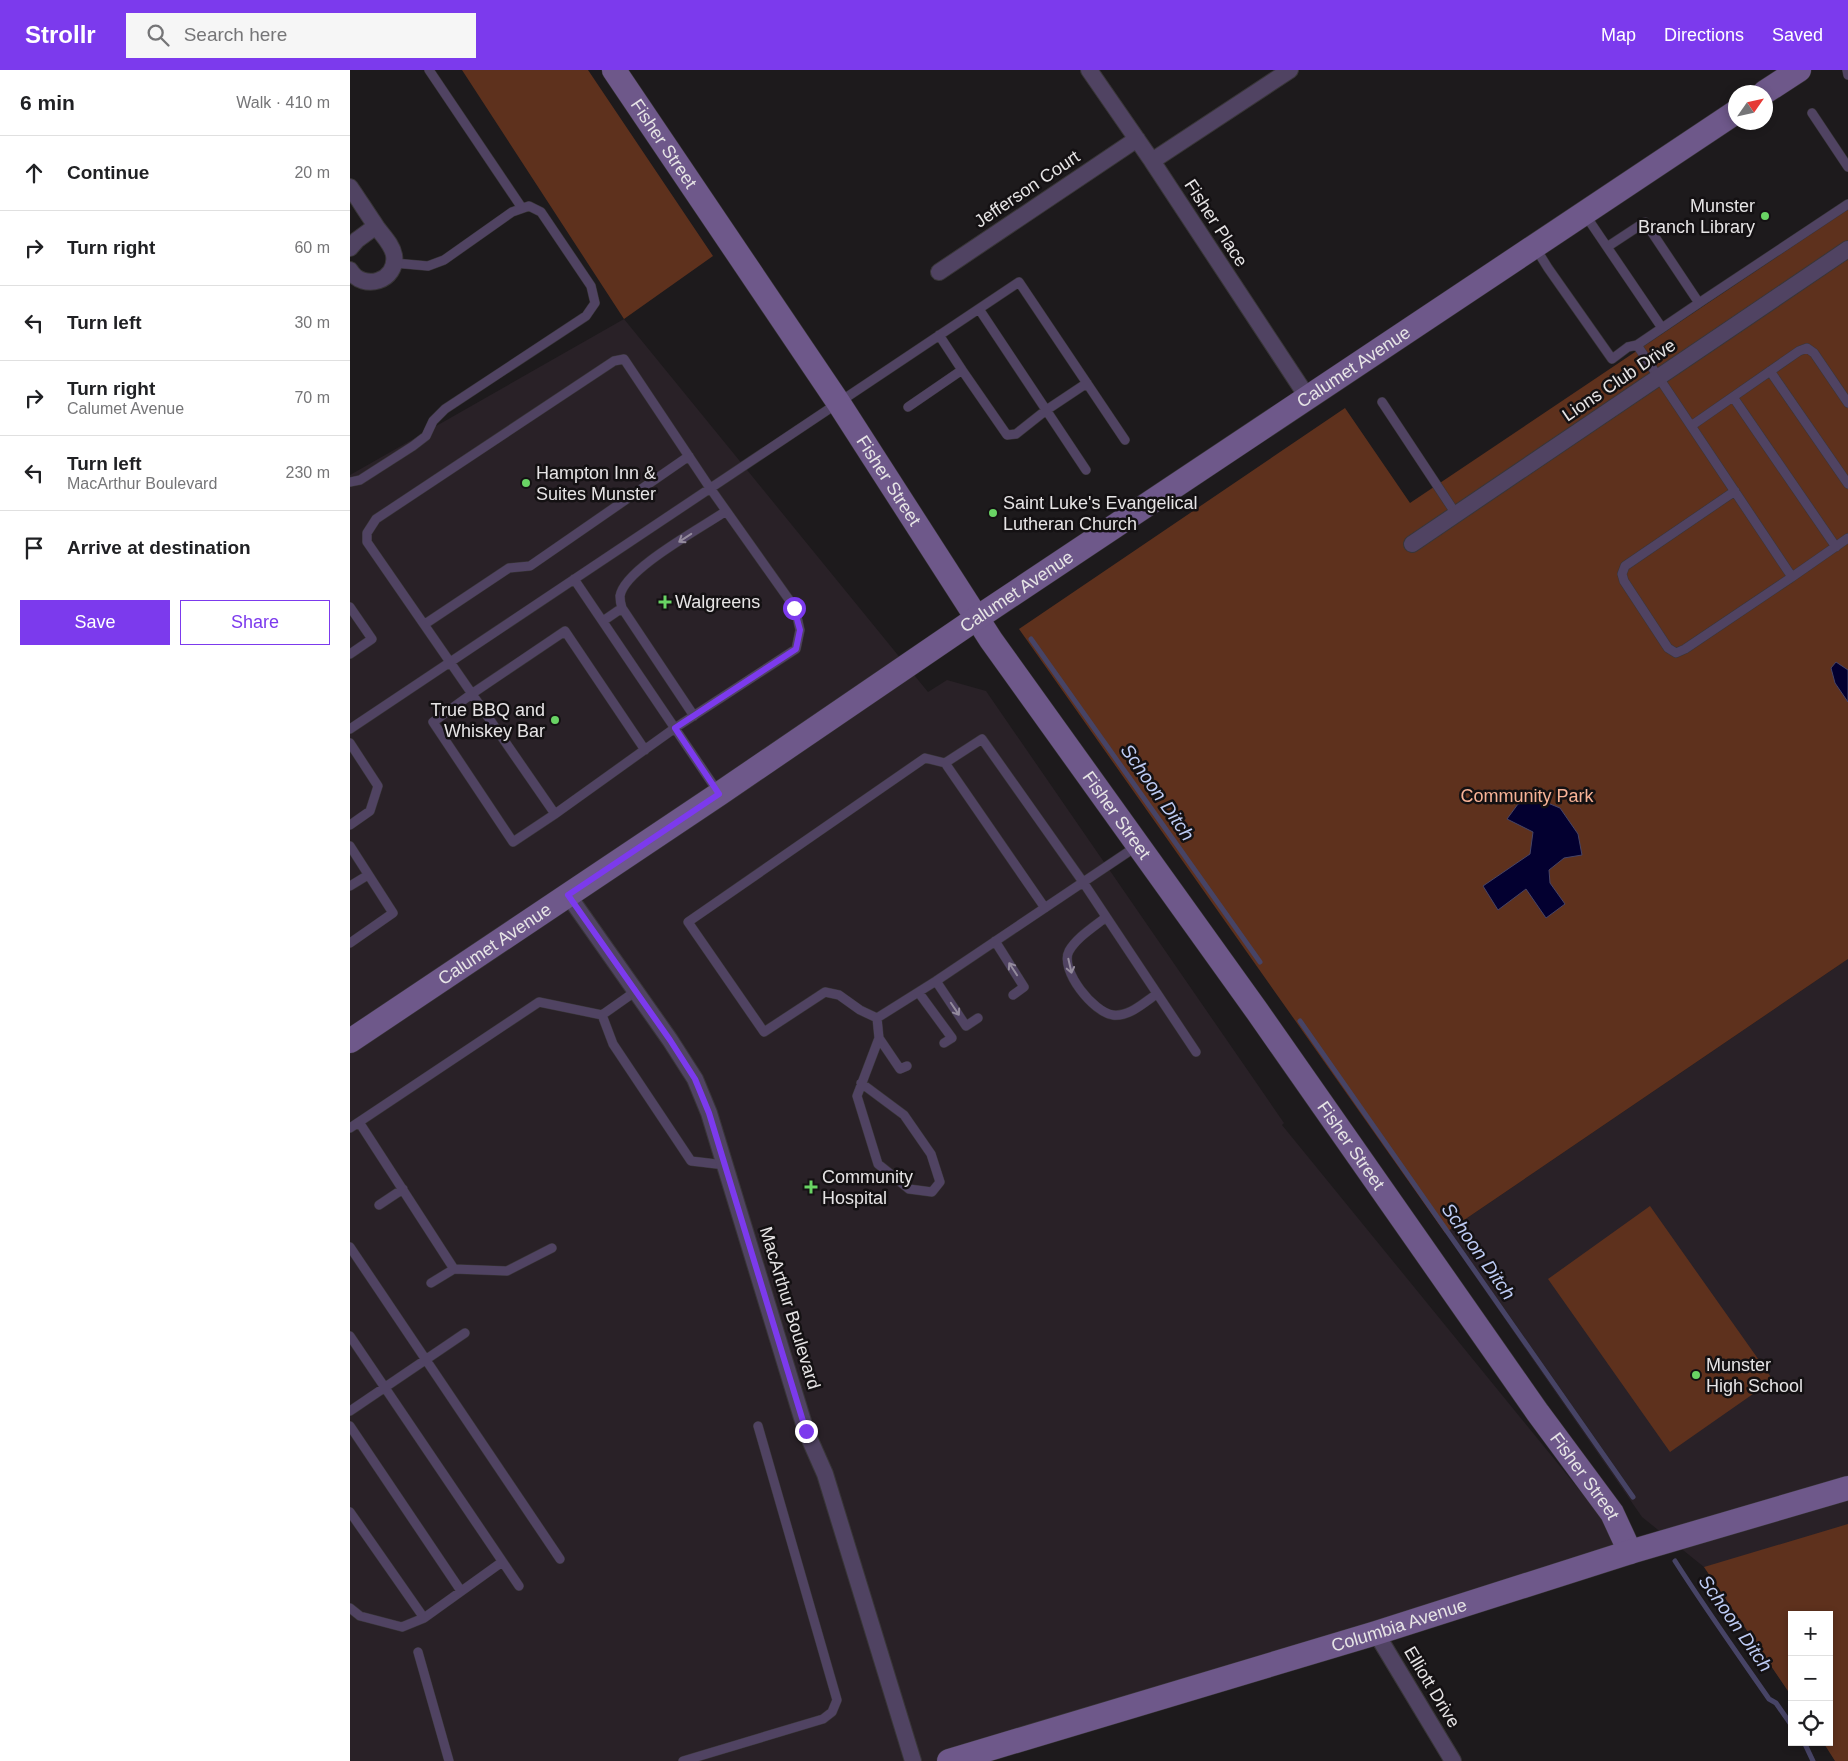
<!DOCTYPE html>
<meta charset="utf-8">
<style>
:root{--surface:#fff;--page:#f6f6f6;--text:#202124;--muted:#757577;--line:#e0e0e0;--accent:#7c3aed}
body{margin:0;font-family:Arial,sans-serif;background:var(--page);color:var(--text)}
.controls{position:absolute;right:15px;bottom:15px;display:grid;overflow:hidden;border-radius:0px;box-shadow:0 2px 8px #0003}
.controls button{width:45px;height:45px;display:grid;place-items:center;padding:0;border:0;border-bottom:1px solid var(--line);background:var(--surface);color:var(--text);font:25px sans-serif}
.compass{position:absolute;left:1378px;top:15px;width:45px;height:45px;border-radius:50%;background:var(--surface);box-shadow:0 2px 8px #0003;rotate:56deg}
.stop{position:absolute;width:15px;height:15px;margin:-11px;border:4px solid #7c3aed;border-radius:50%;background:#fff}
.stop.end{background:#7c3aed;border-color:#fff;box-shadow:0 1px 5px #0008}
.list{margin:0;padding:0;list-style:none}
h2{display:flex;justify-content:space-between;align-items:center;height:65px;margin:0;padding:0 20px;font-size:21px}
h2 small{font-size:16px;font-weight:400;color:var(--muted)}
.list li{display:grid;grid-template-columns:32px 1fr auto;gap:15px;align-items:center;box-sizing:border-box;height:75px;padding:0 20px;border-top:1px solid var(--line)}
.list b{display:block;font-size:19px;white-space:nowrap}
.list p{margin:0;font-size:16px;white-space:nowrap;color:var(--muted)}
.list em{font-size:16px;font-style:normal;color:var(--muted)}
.actions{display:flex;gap:10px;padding:15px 20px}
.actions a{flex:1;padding:11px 0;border:1px solid var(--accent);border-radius:0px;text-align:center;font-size:18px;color:var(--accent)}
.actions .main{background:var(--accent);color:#fff}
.icon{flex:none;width:28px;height:28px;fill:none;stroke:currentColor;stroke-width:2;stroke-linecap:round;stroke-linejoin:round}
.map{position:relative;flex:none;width:1498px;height:1691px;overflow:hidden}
header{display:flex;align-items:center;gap:30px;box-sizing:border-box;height:70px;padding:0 25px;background:var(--accent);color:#fff}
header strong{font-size:24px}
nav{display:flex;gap:28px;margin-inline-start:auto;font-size:18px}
.search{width:350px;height:45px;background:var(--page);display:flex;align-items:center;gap:12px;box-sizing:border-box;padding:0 18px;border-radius:0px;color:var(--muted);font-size:19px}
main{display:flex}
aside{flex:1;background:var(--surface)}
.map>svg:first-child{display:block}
</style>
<header>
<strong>Strollr</strong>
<div class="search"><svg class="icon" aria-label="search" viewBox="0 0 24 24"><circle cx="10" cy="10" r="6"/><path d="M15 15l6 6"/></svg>Search here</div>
<nav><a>Map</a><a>Directions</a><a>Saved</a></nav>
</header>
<main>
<aside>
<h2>6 min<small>Walk · 410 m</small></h2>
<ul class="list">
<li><svg class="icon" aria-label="ahead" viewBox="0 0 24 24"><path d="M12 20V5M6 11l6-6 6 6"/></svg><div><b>Continue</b></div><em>20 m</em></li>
<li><svg class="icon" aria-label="right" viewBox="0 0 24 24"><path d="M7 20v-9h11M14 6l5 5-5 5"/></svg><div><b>Turn right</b></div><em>60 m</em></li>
<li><svg class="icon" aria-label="left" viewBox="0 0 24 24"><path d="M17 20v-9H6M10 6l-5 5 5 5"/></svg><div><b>Turn left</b></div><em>30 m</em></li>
<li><svg class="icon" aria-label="right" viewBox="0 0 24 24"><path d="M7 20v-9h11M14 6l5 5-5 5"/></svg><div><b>Turn right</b><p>Calumet Avenue</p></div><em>70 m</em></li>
<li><svg class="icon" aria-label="left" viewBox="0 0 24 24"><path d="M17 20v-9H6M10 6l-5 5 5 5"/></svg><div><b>Turn left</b><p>MacArthur Boulevard</p></div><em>230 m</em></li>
<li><svg class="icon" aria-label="arrive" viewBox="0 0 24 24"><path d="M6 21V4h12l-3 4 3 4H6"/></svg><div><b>Arrive at destination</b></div></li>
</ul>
<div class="actions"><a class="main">Save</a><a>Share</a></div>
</aside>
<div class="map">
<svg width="1498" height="1691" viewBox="0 0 1498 1691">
<rect width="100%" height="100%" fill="#1d1a1c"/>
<path fill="#292127" d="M274,249L578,622L597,610L636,621L934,1053L932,1055L1280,1482L590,1691H0V405Z
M1498,889V1691H1485L1473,1672H1479V1545H1442V1627L1354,1497L1292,1447L1095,1163Z"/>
<path fill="#5e311d" d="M112,0H238L363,186L274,249Z
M1498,139V889L1095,1163L669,559L995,338L1060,433Z
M1300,1136L1423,1310L1320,1382L1198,1209Z
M1498,1454V1691H1485L1473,1672H1479V1545H1442V1627L1354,1497Z"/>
<path fill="#030030" stroke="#474466" d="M1486,592L1498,600V632L1485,613L1481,598Z
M1188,729L1210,738L1228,764L1232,785L1214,788L1199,800L1200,813L1215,834L1196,848L1176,819L1148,840L1133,816L1180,784L1183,762L1157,749L1168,734Z"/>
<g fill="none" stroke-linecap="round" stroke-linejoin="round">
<path stroke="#474466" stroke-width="5" d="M681,569L910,892
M950,951L1283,1427
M1325,1491C1355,1538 1387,1583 1419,1629L1426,1633L1442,1656
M1454,1672L1463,1691"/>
<g stroke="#393638" stroke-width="10">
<path id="lane" d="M79,0L172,138
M1497,0L1498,5
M1462,43L1498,97
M1185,177L1198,198L1262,289L1278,277L1287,275L1349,233L1295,152L1257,177L1234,143
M1257,177L1312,258
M1349,233L1498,134
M629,239L736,400
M589,265L612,300
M1287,275L1442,507L1498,468
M274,289L360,418L445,538L450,560L446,579L325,658L205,744L17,472V463L26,449L264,291Z
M1420,301L1498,414
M1383,327L1486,477
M1032,332L1106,444
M558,337L612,300L657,365L666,364L695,341L737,313
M1341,356L1449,281L1457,278L1464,283L1498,333
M0,412L10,410L63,376L76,366L83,351L95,339L236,246L245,233L241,216L191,142L179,136L162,142L94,190L78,196L44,193
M1385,421L1275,496L1272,504L1274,511L1318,578L1326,583L1335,579L1442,507
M224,509L368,722
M0,537L22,569L0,584
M272,538L344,646
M253,551L272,538C271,535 270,530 270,526C274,499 353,457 376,441
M75,554L159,498L180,496L339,386
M0,659L669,212L775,370
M0,673L28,716L20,741L0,755
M595,693L695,838
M205,744L163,772L83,652L123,623L215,561L295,680
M0,776L43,843L0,873
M787,776L586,911L527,948L510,940L489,925L475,922L414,962L338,852L575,688L595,693L632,669L733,812L846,982
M0,816L18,805
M756,847C744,857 727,867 719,881C709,900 744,943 763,945C780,947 794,932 807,924
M645,871L674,917L663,925
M586,911L616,956L628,948
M569,923L602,968L594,973
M252,945L263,974L341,1091L375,1095
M527,948L529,968L550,999L557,996
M511,1013L554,1045L581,1084L590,1112L582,1122L559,1119L528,1094L507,1026L529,968
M9,1052L104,1199L81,1213
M0,1058L189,932L252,945L286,921
M29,1135L53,1119
M0,1177L210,1489
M104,1199L157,1201L202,1178
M0,1266L169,1516
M0,1341L115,1263
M0,1356L111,1521
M0,1442L74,1548
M0,1538L10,1546L52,1557L74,1548L152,1492
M68,1582L99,1691
M333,1691L473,1649L482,1642L487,1630L408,1356"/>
</g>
<g stroke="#393638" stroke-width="18">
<path id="street" d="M739,0L802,91L958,328
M802,91L940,0
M0,117C9,130 17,143 26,156C32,165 42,174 44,185C48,211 13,222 0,200
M0,178L7,170L26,156
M589,202L787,69
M1062,474L1498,179
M218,825L320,970L345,1009L359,1043L456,1361L475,1404L563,1691
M1026,1563L1103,1691"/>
</g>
<g stroke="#393638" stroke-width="25">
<g id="secondary">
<path id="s1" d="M264,0L488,332L641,570L907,941L1188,1343L1262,1443L1280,1482"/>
<path d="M1415,22L1449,0"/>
<path id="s2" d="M0,971L369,724L627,548L1386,42"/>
<path id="s3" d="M599,1691L1026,1563L1280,1482L1498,1418"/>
</g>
</g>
<use href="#lane" stroke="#504362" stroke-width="9"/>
<use href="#street" stroke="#504362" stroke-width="16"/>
<use href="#secondary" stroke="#6e588a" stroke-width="24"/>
</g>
<defs><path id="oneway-shaft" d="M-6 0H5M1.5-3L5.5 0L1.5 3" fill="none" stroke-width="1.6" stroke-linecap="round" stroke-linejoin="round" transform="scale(1.25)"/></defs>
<g stroke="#948b9d">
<use href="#oneway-shaft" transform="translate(335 468) rotate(147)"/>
<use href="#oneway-shaft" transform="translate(720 896) rotate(77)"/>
<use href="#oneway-shaft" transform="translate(663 899) rotate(-123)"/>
<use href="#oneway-shaft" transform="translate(605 939) rotate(56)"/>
</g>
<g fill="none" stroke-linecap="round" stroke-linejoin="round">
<path stroke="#7c3aed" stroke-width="6" d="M444,538L450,560L446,579L325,658L369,724L218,825L320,970L345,1009L359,1043L456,1361"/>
</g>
<g fill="#69d464" stroke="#141113" stroke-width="2">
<circle cx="1415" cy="146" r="5"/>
<circle cx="176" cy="413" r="5"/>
<circle cx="643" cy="443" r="5"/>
<path d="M312.5 524.5h5v5h5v5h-5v5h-5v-5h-5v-5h5z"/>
<circle cx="205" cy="650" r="5"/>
<path d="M458.5 1109.5h5v5h5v5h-5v5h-5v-5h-5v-5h5z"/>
<circle cx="1346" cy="1305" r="5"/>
</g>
<g text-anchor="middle" stroke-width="5" stroke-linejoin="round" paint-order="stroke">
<g font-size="18" fill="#e6e4e5" stroke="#141113">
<text dy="6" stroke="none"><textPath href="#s1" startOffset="89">Fisher Street</textPath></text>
<text transform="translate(677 119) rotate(-34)" y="6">Jefferson Court</text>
<text transform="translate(866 153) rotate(57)" y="6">Fisher Place</text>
<text dy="6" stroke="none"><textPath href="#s2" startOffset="1209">Calumet Avenue</textPath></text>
<text transform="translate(1269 310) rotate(-34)" y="6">Lions Club Drive</text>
<text dy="6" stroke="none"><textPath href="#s1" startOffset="494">Fisher Street</textPath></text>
<text dy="6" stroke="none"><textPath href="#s2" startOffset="804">Calumet Avenue</textPath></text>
<text dy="6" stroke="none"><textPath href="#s1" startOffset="899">Fisher Street</textPath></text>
<text dy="6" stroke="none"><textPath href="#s2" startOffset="174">Calumet Avenue</textPath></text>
<text dy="6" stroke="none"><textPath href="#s1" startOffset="1304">Fisher Street</textPath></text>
<text transform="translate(440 1238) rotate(73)" y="6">MacArthur Boulevard</text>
<text dy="6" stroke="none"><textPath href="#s1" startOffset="1709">Fisher Street</textPath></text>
<text dy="6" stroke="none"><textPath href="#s3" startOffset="470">Columbia Avenue</textPath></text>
<text transform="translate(1082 1617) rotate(59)" y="6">Elliott Drive</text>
</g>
<g font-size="18" fill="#e6e4e5" stroke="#141113" text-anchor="start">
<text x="1405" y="142" text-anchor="end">Munster<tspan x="1405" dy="21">Branch Library</tspan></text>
<text x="186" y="409">Hampton Inn &amp;<tspan x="186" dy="21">Suites Munster</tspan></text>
<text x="653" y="439">Saint Luke's Evangelical<tspan x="653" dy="21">Lutheran Church</tspan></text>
<text x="325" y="538">Walgreens</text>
<text x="195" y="646" text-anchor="end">True BBQ and<tspan x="195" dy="21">Whiskey Bar</tspan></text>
<text x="472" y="1113">Community<tspan x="472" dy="21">Hospital</tspan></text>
<text x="1356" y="1301">Munster<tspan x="1356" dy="21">High School</tspan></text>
</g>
<g font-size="18" fill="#f8b397" stroke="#141113">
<text x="1177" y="732">Community Park</text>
</g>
<g font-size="19" font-style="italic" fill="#bdcbf4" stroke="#141113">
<text transform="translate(808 722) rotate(55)" y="7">Schoon Ditch</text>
<text transform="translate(1129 1181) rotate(55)" y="7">Schoon Ditch</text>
<text transform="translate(1386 1553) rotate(55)" y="7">Schoon Ditch</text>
</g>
</g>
</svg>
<div class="controls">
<button>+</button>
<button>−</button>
<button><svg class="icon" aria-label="locate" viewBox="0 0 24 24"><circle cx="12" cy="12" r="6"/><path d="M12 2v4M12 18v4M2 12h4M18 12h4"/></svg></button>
</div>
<svg class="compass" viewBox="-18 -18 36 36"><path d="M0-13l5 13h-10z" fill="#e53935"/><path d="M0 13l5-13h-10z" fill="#757577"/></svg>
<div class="stop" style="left:444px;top:538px"></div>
<div class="stop end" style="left:456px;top:1361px"></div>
</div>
</main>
